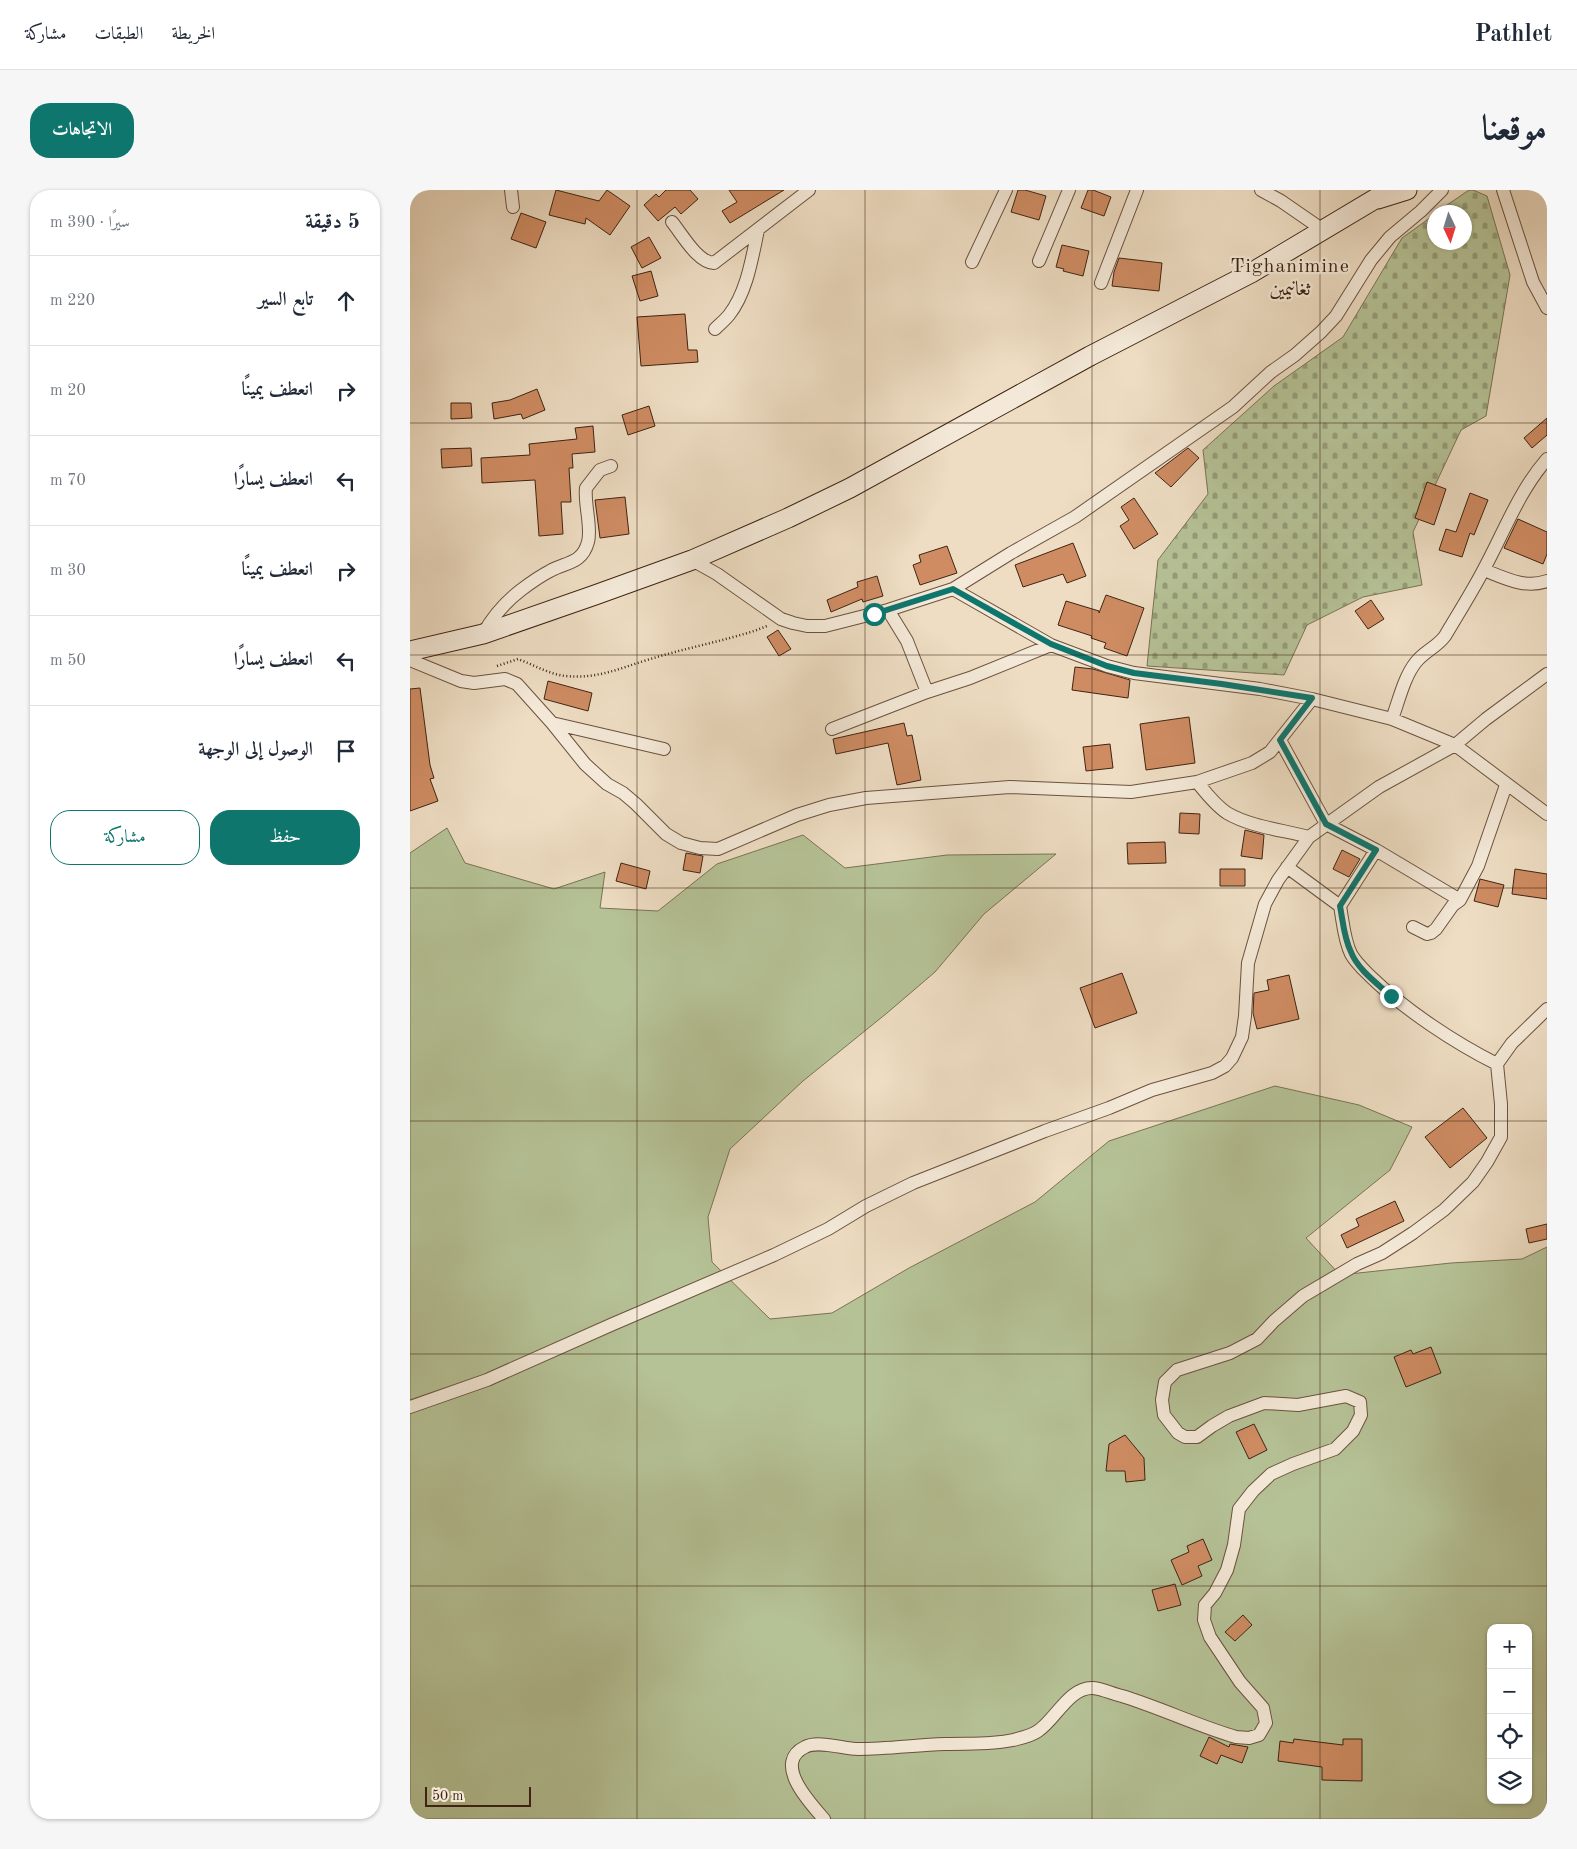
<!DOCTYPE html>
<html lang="ar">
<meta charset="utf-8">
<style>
:root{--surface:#fff;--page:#f6f6f7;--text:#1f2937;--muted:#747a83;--line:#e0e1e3;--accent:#0f766e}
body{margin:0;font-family:"Old Standard TT",Amiri,serif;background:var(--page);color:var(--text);direction:rtl}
.controls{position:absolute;right:15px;bottom:15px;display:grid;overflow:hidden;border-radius:10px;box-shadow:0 1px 4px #0004}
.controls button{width:45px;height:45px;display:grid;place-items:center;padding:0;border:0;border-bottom:1px solid var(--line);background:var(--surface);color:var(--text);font:25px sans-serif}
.compass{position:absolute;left:1017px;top:15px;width:45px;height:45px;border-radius:50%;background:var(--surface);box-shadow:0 1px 4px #0004;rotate:176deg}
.scale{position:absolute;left:15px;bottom:12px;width:106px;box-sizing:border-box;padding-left:5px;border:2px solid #3f2413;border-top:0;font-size:14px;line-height:18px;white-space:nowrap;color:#3f2413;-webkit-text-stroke:4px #f4e9d8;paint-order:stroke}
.stop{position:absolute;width:15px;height:15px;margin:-11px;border:4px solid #0f766e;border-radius:50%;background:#fff}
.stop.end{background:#0f766e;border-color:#fff;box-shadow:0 1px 5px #0008}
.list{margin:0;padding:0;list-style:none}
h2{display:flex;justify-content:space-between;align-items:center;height:65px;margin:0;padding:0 20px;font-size:21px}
h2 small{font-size:16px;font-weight:400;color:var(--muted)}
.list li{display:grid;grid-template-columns:32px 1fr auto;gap:15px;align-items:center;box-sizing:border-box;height:90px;padding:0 20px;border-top:1px solid var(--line)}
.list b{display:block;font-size:19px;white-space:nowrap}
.list em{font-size:16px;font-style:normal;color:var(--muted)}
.actions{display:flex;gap:10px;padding:15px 20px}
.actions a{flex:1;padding:11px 0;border:1px solid var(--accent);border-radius:20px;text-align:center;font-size:18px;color:var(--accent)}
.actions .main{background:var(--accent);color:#fff}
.icon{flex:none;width:28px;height:28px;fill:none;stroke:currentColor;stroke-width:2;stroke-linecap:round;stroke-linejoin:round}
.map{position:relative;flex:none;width:1137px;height:1629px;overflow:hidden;direction:ltr;border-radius:20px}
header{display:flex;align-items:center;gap:30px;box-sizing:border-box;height:70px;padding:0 25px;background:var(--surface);border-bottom:1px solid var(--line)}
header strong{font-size:24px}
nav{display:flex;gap:28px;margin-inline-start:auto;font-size:18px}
.intro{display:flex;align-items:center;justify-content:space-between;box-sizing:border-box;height:120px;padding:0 30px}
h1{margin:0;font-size:35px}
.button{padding:12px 22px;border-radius:20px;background:var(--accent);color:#fff;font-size:18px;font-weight:700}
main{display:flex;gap:30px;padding:0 30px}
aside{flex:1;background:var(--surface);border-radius:20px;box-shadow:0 1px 4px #0004}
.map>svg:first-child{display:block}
</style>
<header>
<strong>Pathlet</strong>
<nav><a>الخريطة</a><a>الطبقات</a><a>مشاركة</a></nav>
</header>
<div class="intro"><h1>موقعنا</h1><a class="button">الاتجاهات</a></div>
<main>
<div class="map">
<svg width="1137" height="1629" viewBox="0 0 1137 1629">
<defs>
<pattern id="cemetery-stones" width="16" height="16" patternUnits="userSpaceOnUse" patternTransform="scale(1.25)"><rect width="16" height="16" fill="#b5c296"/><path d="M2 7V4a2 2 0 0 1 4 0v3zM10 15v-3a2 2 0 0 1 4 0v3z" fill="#959d79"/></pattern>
</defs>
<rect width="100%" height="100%" fill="#eeddc3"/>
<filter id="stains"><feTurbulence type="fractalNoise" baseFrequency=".004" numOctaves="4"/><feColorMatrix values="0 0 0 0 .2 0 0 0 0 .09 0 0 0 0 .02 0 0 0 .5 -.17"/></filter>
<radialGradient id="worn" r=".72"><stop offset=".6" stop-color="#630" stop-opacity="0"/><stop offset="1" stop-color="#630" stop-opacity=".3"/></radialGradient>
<path fill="#b5c296" stroke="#7a7354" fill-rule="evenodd" d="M37,638L55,673L144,699L195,682L190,718L248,721L307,674L393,645L435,678L537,665L646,664L574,724L525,782L477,823L393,891L320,959L298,1027L302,1072L360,1129L422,1123L499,1078L625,1012L699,951L865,896L949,915L1002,937L980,980L896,1048L930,1085L1041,1073L1112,1069L1137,1057V1629H0V663ZM1081,1438H1118V1610H1081Z"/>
<path fill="url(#cemetery-stones)" stroke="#7a7354" d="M1059,0H1063L1077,6L1100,85L1076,226L1051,240L1003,342L1012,395L953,407L897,435L874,485L737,476L748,370L798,304L793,260L864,196L933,147L992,48L1024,25V52H1054V22H1027Z"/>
<path fill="#cf8c63" stroke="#3f2413" d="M146,0L189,11L197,0L220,16L200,45L176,28L175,34L139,25Z
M256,0H280L288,9L271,24L265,17L248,31L234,15L246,4L249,7Z
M319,0H374L320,33L312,21L327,12Z
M608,0H615L636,6L629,30L601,22Z
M678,0H683L701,7L694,26L671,18Z
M111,23L136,32L126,58L101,49Z
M239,47L251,68L232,78L221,57Z
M652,55L679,61L673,86L653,81L654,79L646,77Z
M709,68L752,73L749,101L702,96L704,82Z
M241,81L248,106L230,111L222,86Z
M275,124L278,160H287L288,172L231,176L227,127Z
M127,199L135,220L113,229L111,224L84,229L82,213L100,210Z
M41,213H61L62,228L41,229Z
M239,216L245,236L218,245L212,225Z
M1137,228V245L1122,258L1114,248Z
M183,236L185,262L162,264L163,278H159L161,312H151L153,344L129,346L125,290L72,293L71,268L120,265L119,254L167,249L165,238Z
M61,258L62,276L32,278L31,259Z
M778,258L789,268L761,297L745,283Z
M1017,292L1036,299L1024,335L1005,328Z
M1060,303L1078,310L1064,345L1060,343L1052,367L1029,360L1036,339L1046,342Z
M215,307L219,344L190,348L185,310Z
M724,308L748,344L724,359L710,336L719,330L711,317Z
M1108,329L1137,342V364L1133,374L1094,358Z
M663,353L676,386L657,393L653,384L613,397L605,375Z
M537,356L547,383L510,395L503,375L511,372L509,365Z
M467,386L473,406L453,412L452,409L421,422L417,410L448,397L447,392Z
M696,405L734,418L717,466L694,458L696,453L681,448L682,446L648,435L656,411L689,421V423Z
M961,410L974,429L958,439L945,421Z
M368,440L381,459L369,466L357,447Z
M665,477L683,479L720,490L718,508L662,500Z
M138,491L182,503L178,521L134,509Z
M10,498L20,575L24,588L20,589L28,611L0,621V499Z
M779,527L785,573L736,580L730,534Z
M494,533L497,546L502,545L511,590L487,595L478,553L426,564L423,549Z
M700,554L703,578L676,581L673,557Z
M770,623L790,624L789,644L769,643Z
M835,640L854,645L852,669L831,666Z
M755,652L756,673L718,674L717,653Z
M932,660L950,669L939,687L923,679Z
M276,663L293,666L290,683L273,680Z
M211,673L240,681L236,699L206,691Z
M810,679H835V696H810Z
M1105,679L1137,684V709L1102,704Z
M1070,689L1094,695L1088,717L1064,711Z
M712,783L727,823L685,838L670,798Z
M879,785L889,829L847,839L843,823L844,803L859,800L857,790Z
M1053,918L1077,948L1040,978L1015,947Z
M985,1011L994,1031L937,1058L931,1045L949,1036L946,1029Z
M1137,1034V1049L1119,1053L1116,1039Z
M1021,1157L1031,1183L996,1197L984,1167L1001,1160L1003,1164Z
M844,1234L857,1260L839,1269L826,1242Z
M715,1245L734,1268L735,1290L716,1292L715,1281H696L699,1254Z
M793,1349L802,1370L788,1376L792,1386L772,1395L761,1370L779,1362L777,1356Z
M765,1394L771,1415L748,1421L742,1400Z
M833,1425L842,1435L825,1451L815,1442Z
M799,1547L819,1557L820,1554L838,1557L832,1573L811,1565L807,1574L790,1566Z
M884,1549L933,1555V1549H952V1591L912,1590V1577L868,1571L870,1551L883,1553Z"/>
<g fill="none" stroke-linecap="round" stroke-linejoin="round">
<g stroke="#6b523f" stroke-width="14">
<path id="street" d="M101,0L103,17
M851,0L871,11L913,40
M1093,0L1123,92L1137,118
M262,32C272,44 287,72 304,73L399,0
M629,71L659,0
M562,72L596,0
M691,93L727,0
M305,139C309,135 315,130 319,125C337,102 342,68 348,40
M282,370L307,384L371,429L383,433L397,436H415L478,420L543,399L641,455L697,476L724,483L850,499L902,509L982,529L1045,555L1137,624
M1074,380C1095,388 1115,399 1137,391
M543,399L601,363L665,327L823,217L861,182L885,165L911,142L926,126L961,70L980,47L1011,21L1032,0
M478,420L497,451L517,502
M73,444C83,426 94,413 111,400C119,394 130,386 140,381C156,372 172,374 178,352C182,337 174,314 176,298L190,280L201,276
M0,470L51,491L64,493L95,489L107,494L142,533L175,574L197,594L213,603L226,614L256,644L271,653L290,658L308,659L387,625L419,615L456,608L600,597L721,602L787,592L842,573L860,562L902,509
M982,529C989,510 994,487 1006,472C1015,461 1027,457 1035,446C1048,424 1062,402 1074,379C1094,342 1109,301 1137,269
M142,533L254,559
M422,539L517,502L560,488L641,455
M870,550L916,634L966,660L1050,710
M787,592C796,603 805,615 817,623C841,637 873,640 899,647
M966,660L930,716C933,732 934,750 941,764C946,773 954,780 961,787C995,820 1045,853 1087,874
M877,677L930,716
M1003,737L1017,744L1021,743L1026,739L1043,715L1050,710L1068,676L1096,595
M0,1217L77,1190L203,1134L364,1065L418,1039L456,1016L503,993L635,941L699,918L742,900L802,883L815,876L822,868L832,847L835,826L838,773L855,714L868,690L899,647L969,597L1045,555L1076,529L1137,484
M414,1629C400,1613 362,1573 395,1557C408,1550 434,1559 448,1559C477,1559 506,1555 535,1554C558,1553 581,1555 603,1550C611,1548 621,1546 628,1541C646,1529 659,1497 683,1498C693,1499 703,1504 712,1506C751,1518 788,1536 826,1547L839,1548L849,1545L856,1533L853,1518L830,1492L800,1447L794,1430L795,1415L805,1403L817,1380L824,1355L829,1319L843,1301L861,1284L883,1274L925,1259L943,1241L951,1225L950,1212L936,1206L888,1215L854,1213L819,1226L802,1236L787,1247H775L768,1243L754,1225L752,1210L755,1192L767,1180L820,1163L847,1149L864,1131L893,1106L947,1074L972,1063L1003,1043L1034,1020L1063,992L1077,972L1091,947V914L1087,874L1102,853L1137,819"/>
</g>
<g stroke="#3f2413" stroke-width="21">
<path id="secondary" d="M968,9L997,0
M0,461L73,444L185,405L282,370L378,328L440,298L680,166L841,83L980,0"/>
</g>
<path stroke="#3f2413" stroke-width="2.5" stroke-dasharray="1 2.5" stroke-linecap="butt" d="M87,476L108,469C124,475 139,484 155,486C187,489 208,479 237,470C272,459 309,452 344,441L357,436"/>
<use href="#street" stroke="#f4e9d8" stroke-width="12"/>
<use href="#secondary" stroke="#f4e9d8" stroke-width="19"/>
</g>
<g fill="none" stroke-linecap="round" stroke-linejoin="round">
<path stroke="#0f766e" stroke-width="6" d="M464,424L543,399L641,454L697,476L724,483L812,494L902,508L870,550L916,634L966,660L930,716C933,732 934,748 941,762C948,780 968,794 981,806"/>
</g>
<path fill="none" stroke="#3f2413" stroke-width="1" stroke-opacity="0.55" d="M227,0V1629M455,0V1629M682,0V1629M910,0V1629M0,233H1137M0,465H1137M0,698H1137M0,931H1137M0,1164H1137M0,1396H1137"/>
<g text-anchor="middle" stroke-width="4.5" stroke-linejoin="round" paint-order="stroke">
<g font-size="20" letter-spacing="1" fill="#3f2413" stroke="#f4e9d8">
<text x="880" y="82">Tighanimine<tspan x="880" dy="23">ثغانيمين</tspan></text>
</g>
</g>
<rect width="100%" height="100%" filter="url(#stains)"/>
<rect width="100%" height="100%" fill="url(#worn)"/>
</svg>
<div class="controls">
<button>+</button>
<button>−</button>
<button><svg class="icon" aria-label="locate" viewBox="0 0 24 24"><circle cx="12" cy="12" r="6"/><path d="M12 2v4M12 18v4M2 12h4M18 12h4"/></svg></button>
<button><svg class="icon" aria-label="layers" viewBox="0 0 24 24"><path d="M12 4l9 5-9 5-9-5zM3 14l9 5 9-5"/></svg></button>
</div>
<svg class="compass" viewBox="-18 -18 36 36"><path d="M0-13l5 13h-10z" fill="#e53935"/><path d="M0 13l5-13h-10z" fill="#747a83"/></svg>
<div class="scale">50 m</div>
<div class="stop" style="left:464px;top:424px"></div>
<div class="stop end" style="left:981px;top:806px"></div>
</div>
<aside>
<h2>5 دقيقة<small>سيرًا · 390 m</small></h2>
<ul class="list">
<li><svg class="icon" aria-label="ahead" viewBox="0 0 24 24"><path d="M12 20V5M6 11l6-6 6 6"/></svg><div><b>تابع السير</b></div><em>220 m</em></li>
<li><svg class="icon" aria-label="right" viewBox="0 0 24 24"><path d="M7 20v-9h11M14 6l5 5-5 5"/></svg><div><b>انعطف يمينًا</b></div><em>20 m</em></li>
<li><svg class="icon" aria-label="left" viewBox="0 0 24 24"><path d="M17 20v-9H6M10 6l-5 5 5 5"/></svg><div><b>انعطف يسارًا</b></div><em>70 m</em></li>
<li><svg class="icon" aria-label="right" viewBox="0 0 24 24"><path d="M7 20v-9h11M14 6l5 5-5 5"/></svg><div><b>انعطف يمينًا</b></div><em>30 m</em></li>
<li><svg class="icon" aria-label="left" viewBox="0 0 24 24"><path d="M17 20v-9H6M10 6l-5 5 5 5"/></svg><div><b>انعطف يسارًا</b></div><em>50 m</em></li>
<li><svg class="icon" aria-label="arrive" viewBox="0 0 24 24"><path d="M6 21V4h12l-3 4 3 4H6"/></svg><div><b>الوصول إلى الوجهة</b></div></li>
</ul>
<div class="actions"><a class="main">حفظ</a><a>مشاركة</a></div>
</aside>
</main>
